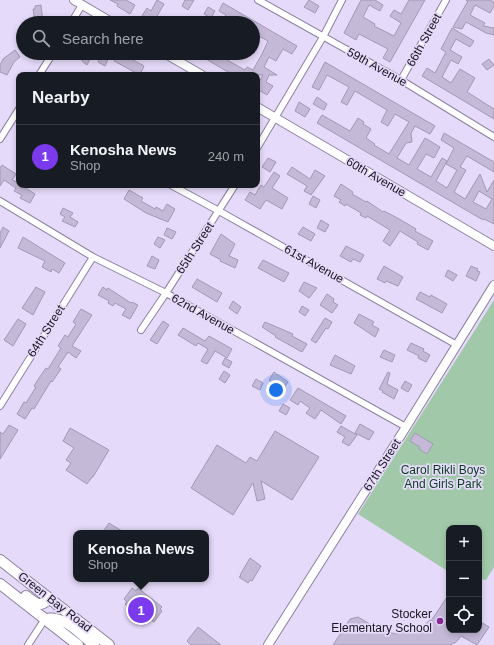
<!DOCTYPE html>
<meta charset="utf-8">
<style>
:root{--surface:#171b24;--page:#242831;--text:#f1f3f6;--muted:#9ea1a6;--line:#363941;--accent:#7c3aed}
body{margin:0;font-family:Helvetica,sans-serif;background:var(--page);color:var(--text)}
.controls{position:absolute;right:12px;bottom:12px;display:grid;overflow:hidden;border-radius:8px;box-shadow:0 2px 6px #0003}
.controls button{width:36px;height:36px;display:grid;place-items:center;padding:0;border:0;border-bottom:1px solid var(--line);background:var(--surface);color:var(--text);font:20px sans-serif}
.you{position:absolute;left:276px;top:390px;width:14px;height:14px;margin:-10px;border:3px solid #fff;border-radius:50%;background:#1a73e8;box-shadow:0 0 0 6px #1a73e833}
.badge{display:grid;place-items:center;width:26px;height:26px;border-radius:50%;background:var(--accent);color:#fff;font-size:13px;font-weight:700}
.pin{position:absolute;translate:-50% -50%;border:2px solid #fff;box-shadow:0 1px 4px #0006}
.popup{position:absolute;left:73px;top:530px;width:136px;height:52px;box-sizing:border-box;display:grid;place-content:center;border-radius:8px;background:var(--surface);filter:drop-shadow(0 1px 3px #0005);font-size:13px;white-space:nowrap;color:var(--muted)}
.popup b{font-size:15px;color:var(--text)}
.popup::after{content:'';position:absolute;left:50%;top:100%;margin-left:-8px;border:8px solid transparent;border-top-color:var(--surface)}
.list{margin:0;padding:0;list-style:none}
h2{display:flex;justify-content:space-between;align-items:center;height:52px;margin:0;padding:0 16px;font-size:17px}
h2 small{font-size:13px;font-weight:400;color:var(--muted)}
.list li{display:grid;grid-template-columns:26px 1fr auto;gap:12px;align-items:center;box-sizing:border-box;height:64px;padding:0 16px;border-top:1px solid var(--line)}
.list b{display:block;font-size:15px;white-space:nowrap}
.list p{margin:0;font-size:13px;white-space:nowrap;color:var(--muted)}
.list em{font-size:13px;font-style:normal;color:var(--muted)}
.icon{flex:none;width:22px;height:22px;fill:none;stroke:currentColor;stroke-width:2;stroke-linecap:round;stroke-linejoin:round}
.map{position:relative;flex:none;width:494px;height:645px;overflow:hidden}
.search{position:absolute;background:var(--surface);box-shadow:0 2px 6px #0003;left:16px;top:16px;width:244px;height:44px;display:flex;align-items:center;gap:10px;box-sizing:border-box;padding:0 14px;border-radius:22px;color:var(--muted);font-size:15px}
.panel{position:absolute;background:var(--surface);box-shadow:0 2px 6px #0003;left:16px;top:72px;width:244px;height:116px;border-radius:8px}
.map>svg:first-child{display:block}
</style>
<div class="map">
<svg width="494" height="645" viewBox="0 0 494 645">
<rect width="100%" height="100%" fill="#e5daf9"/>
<path fill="#a1c9a9" d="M494,300V567L486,580L479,579V528H449V572L358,514Z"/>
<path fill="#c4b9d7" stroke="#a398b5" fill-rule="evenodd" d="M110,0H126L135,5L130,14L117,6L118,4Z
M157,0L164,4L156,18L166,23H147L140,19L147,8L151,11Z
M185,0H194L188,10L182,6Z
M309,0L319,6L315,13L304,7Z
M361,0H375L383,5L380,11L369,5L363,17L375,24L374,26L394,36L401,23L390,16L394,10L401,14L409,0H425L390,62L383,58L388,49L359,34L356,40L344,33Z
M466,0H490L494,2V6L490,13L475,5L470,15L485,23L483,26L494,28V35L486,33L466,22L462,29L453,27L468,1Z
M223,3L297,46L292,54L283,49L276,61L269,57L264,67L277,75H269L266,82L273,86L267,95L257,89V86L263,75H233L196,53H224L230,56L227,60L245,70L247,67L253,70L262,54L268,41L253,33V23H222L226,15L219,11Z
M41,5L43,23H35L33,9H35V6Z
M208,7L215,11L211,18L204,14Z
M452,28L474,41L470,47L456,39L450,50L462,57L458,64L451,60L442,77L451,83L460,69L475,78L467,92L494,109V119L422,76L427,68L435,73L446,52L441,49Z
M15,50L20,57L14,62L7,75L0,72V65L3,59Z
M118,53H128L126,56L144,66L140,75L114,61Z
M86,54L91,57L87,65L82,61Z
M101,56L108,59L105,66L98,62Z
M489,59L494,65L487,70L482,64Z
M325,62L435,126L430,134L415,126L411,133L412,142L406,143L397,158L409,165L425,138L440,147L434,158L426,154L417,169L431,177L442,158L447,161L436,181L447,188L457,170L446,164L454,148L441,140L444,133L494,162V172L467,156L460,167L466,170L454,192L465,199L480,174L487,192L494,180V224L484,219L483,220L317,123L322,115L350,131L358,118L364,122L363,124L371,129L366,138L375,144L374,145L389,154L409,122L395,114L388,126L381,122L387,110L355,91L347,105L341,102L349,87L327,75L319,90L312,87ZM479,191L492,199L486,209L473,202Z
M317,97L327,104L324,110L313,104Z
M299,102L310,109L305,117L295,111Z
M268,158L276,162L270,172L262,167Z
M2,165L16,174L12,180L19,183V185L24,186V187L35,194L30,203L20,198L22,195L14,191L16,188L4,180L0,186V168Z
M292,167L310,179L315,170L325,176L311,195L304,191L307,186L287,174Z
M274,172L280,176L272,188L288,198L282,209L266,200L260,209L245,200L250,192L255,195L261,185L264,187Z
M341,184L353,192L352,194L366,202L367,201L383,212L384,211L401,220L416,229L415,231L433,241L428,250L417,244L418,242L400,231L390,246L383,241L390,230L367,216L366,218L360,215L361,213L346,204L345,206L339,202L341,200L334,196Z
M129,190L143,198L141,201L155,209L156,207L163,211L167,204L175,209L168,222L146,213L124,199Z
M313,196L320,200L316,208L309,204Z
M63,208L73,213L70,217L78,222L75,227L62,221L65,217L60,214Z
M321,220L329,225L325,232L317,228Z
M3,227L9,231L0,248V233Z
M303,227L315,234L311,241L298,234Z
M167,228L176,232L172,239L164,235Z
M221,234L235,244L229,256L238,260L235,268L220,261L221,260L210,254Z
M23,237L65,263L59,273L52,269L51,272L42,267L45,261L18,248Z
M158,237L165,240L160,248L154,244Z
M346,246L364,255L360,262L353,259L351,262L340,256Z
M152,256L159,260L155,269L147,266Z
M263,260L289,273L284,282L258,268Z
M384,266L403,277L398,286L386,281L385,283L377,279Z
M471,266L478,269L477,271L480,272L476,281L466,276Z
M448,270L457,275L453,281L445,276Z
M197,279L222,293L217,302L192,287Z
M304,282L317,288L309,298L299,291Z
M36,287L45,292L33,315L22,308Z
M103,287L107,290L108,288L131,303L132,302L138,305L130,319L122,315L126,309L115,303L113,306L108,303L109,301L98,295Z
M420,292L430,297L431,295L447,304L442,313L416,299Z
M327,294L334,299L333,302L338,305L332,313L320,305Z
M233,301L241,307L237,314L229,308Z
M302,306L309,310L305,316L299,312Z
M81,309L92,315L72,346L81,351L76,358L68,352L58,367L61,369L52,382L51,381L34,409L32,408L25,419L17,414L24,402L26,403L36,387L34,386L39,378L46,368L48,369L61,348L58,346L65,335L68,337L76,324L73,322Z
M359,314L374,322L372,325L379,329L375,337L354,323Z
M325,318L332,322L328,329L326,328L316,343L311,340Z
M18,319L26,324L13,346L4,340Z
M163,321L169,325L157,344L150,340Z
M265,322L293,334L292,336L307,344L302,352L275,337L276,336L262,327Z
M183,328L205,341L209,336L232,349L227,358L215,351L207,364L201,361L208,349L198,343L196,346L178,335Z
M411,343L424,349L423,351L430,355L426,362L418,358L419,356L407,350Z
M384,350L395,355L392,362L380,357Z
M335,355L355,366L351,374L330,365Z
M225,358L232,362L229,368L222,364Z
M224,371L230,375L225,383L219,379Z
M274,372L288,382L283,389L269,380Z
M388,372L390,373L387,384L398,390L394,399L382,392L383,391L379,389Z
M256,379L263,383L260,390L252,386Z
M405,381L412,385L408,392L401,388Z
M298,388L346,416L341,424L321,410L315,419L306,413L310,408L300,401L298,405L290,400Z
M283,404L290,408L286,415L279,411Z
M360,424L374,432L369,440L355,433Z
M9,425L18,430L0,459V432L3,434Z
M341,426L357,435L349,446L342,442L345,437L337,432Z
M70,428L109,450L93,477H92L87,484L66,470L71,463L66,460L74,448L63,441Z
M275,431L319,457L292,500L261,481L265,499L257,501L253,483L233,515L191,488L217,445L246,463L250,457L257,461Z
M415,433L433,444L427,454L419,449L420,447L410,441Z
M109,523L125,533H102Z
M250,558L261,566L252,581L250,580L248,583L239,577L241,576L240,575Z
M132,588L136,591L138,588L162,607L160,609L162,611L154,622L151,620L149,623L125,604L127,602L124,599Z
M449,594V630H479V621L489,627L477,645L461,636L457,641L455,643H453L451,645H333L350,619L358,617L380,630L396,634L420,628L433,618Z
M198,627L221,645H191L187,641Z"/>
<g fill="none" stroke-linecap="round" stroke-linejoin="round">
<g stroke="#8c829e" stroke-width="8">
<path id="minor" d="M258,0L401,80L494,137
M71,23L82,5
M39,75L53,53
M401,80L446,0
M0,139L19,109
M257,148L323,37L342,0
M171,185L219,211L457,345
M0,201L93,257L166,293L406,427
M141,330L166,293L235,185
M0,406L93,257
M28,645L45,619"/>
</g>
<g stroke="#8c829e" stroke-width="10">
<path id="tertiary" d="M74,0L113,23
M164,53L202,75
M257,107L494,246
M268,645L406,427L494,285"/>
</g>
<g stroke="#8c829e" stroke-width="12">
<path id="primary" d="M0,560L109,645
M0,584L78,645
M26,596C35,603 40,609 49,598
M45,619C65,615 79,633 94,645"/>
</g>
<use href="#minor" stroke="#fff" stroke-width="6"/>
<use href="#tertiary" stroke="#fff" stroke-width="8"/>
<use href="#primary" stroke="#fff" stroke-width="10"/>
</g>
<circle fill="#862995" stroke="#e5daf9" stroke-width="1.5" cx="440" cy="621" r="4"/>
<g text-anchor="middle" stroke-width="3.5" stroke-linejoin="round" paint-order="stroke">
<g font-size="12" fill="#18141e" stroke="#e5daf9">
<text transform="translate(424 40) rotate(-61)" y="4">66th Street</text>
<text transform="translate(377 67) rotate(29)" y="4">59th Avenue</text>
<text transform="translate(376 177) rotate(30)" y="4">60th Avenue</text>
<text transform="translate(195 248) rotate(-57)" y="4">65th Street</text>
<text transform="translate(314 264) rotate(29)" y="4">61st Avenue</text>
<text transform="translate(203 314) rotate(29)" y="4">62nd Avenue</text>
<text transform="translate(46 331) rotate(-58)" y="4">64th Street</text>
<text transform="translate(382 465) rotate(-58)" y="4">67th Street</text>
<text transform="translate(55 602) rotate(38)" y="4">Green Bay Road</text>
</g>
<g font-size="12" fill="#093c1c" stroke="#e5daf9">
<text x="443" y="474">Carol Rikli Boys<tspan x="443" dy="14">And Girls Park</tspan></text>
</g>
<g font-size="12" fill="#18141e" stroke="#e5daf9" text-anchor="end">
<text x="432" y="618">Stocker<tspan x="432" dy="14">Elementary School</tspan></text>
</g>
</g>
</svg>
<div class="controls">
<button>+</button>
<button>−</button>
<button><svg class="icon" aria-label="locate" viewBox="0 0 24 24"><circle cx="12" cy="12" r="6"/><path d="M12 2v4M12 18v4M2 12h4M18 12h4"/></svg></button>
</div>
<div class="you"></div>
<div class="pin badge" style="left:141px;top:610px">1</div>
<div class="popup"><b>Kenosha News</b>Shop</div>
<div class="search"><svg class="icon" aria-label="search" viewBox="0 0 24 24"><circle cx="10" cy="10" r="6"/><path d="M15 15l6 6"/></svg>Search here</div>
<section class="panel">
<h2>Nearby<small></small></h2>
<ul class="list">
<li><span class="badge">1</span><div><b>Kenosha News</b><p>Shop</p></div><em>240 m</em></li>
</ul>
</section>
</div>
